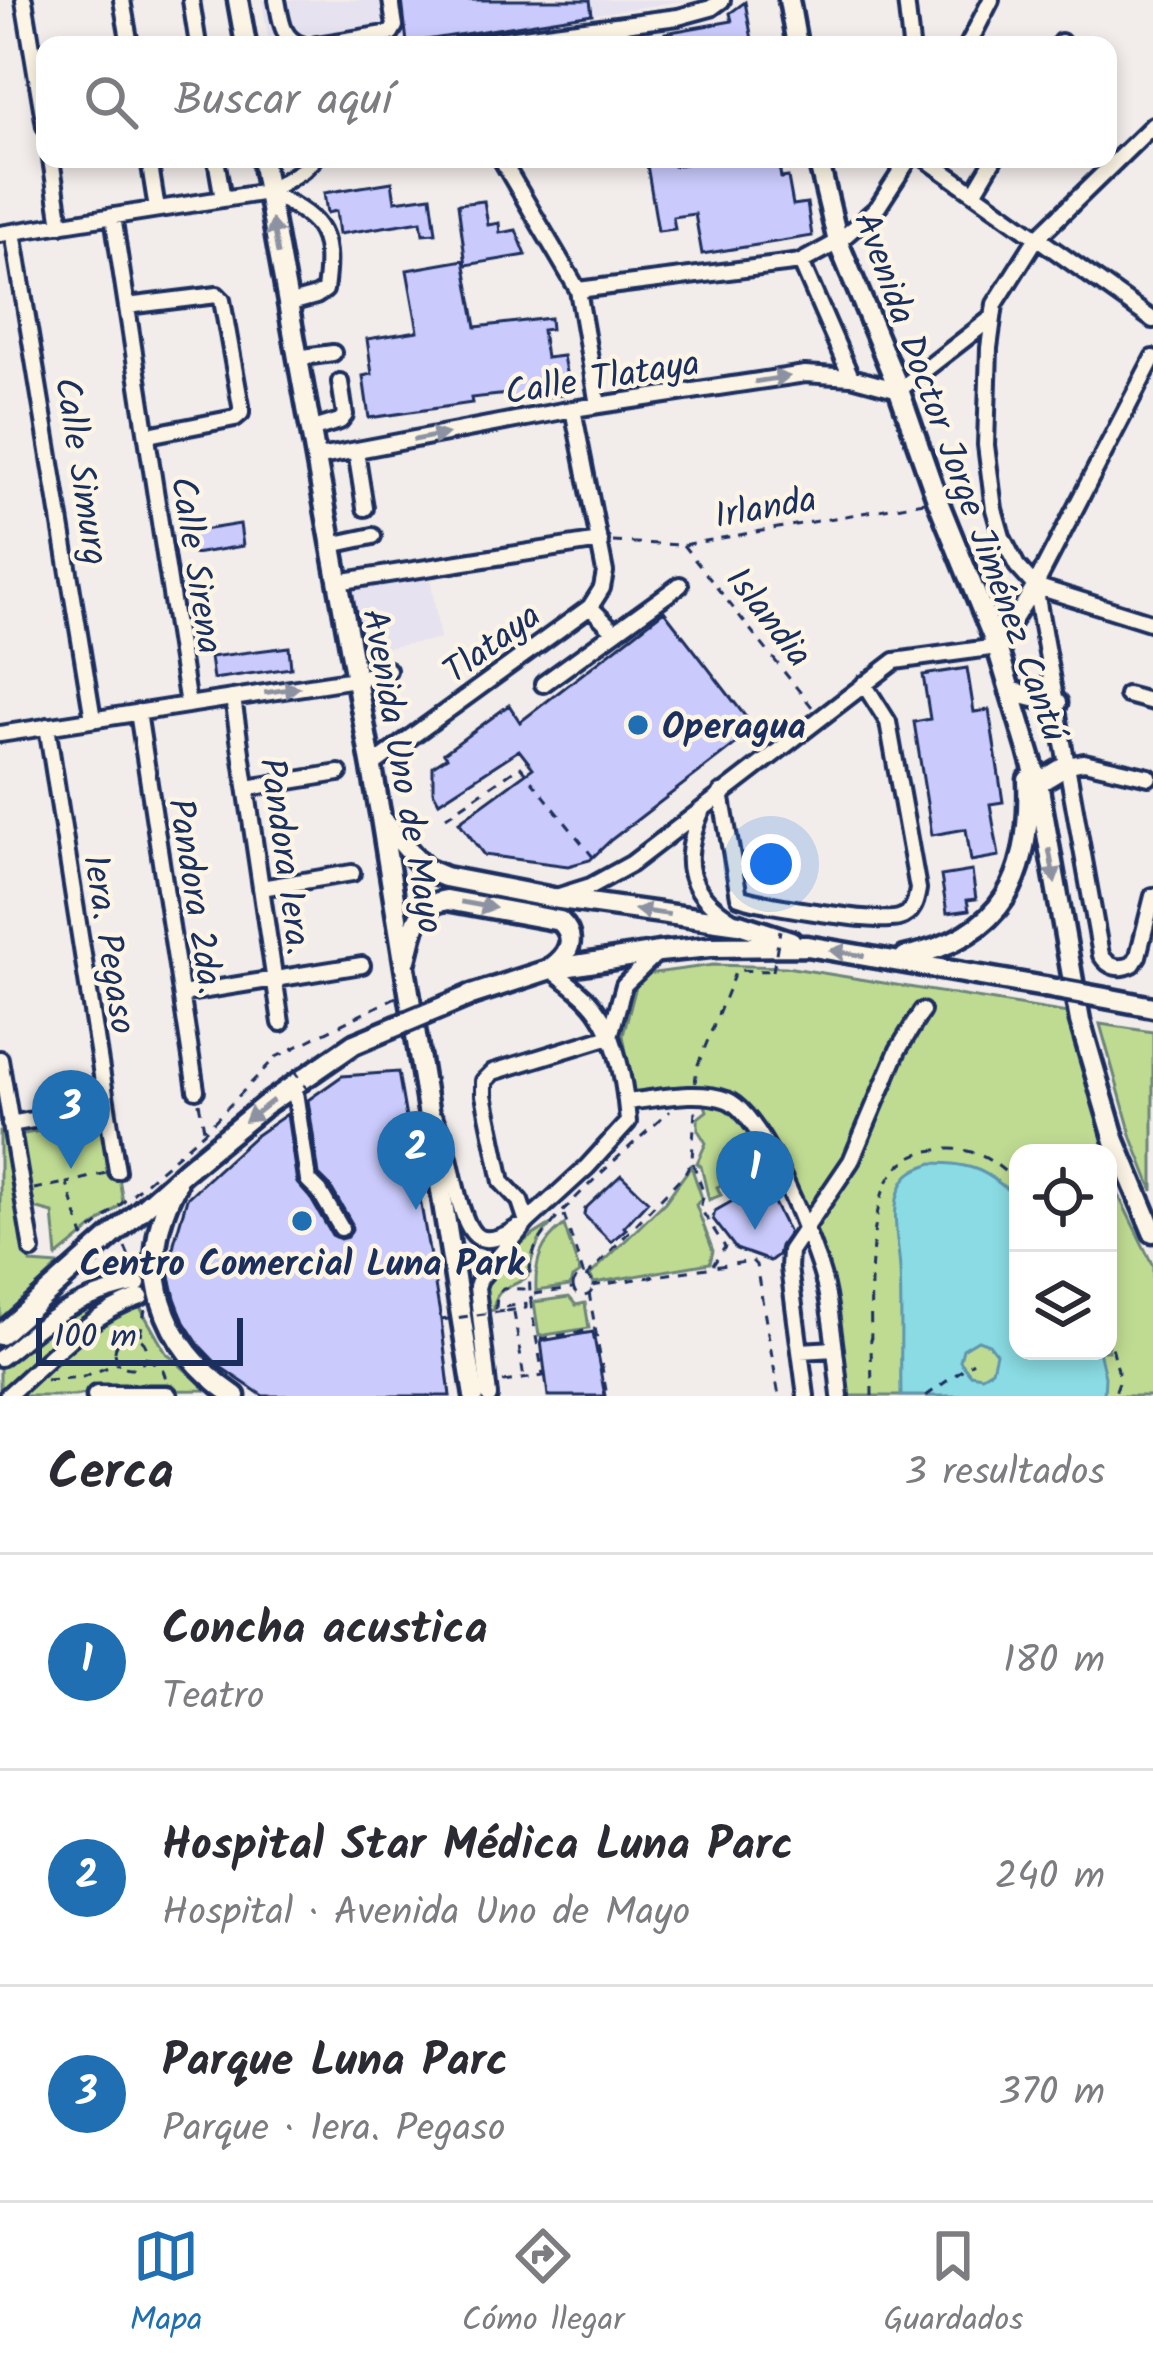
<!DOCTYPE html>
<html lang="es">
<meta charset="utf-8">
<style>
:root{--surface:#fff;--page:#f2f2f3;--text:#2b2b33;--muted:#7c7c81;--line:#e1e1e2;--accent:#1f6fb2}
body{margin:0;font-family:Kalam,sans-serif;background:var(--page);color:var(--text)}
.controls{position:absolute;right:36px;bottom:36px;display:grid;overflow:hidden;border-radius:24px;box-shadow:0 6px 18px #0003}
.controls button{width:108px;height:108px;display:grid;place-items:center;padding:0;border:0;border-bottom:3px solid var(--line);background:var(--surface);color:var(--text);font:60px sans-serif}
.scale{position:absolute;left:36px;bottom:30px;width:207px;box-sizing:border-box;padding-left:12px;border:6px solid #1b2f5e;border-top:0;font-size:33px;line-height:42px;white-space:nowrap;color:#1b2f5e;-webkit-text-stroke:9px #fcf5e5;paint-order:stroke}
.you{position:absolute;left:771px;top:864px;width:42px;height:42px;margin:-30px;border:9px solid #fff;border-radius:50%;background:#1a73e8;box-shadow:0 0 0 18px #1a73e833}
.badge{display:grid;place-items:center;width:78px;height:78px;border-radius:50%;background:var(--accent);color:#fff;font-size:39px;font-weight:700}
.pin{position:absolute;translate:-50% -99px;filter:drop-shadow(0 3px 6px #0008)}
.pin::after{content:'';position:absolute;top:63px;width:42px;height:36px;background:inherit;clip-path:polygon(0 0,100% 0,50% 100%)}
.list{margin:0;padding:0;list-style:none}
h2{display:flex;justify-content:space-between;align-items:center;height:156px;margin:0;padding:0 48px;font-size:51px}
h2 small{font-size:39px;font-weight:400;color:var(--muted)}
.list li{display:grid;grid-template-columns:78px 1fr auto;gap:36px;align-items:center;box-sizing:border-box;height:216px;padding:0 48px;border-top:3px solid var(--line)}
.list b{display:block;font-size:45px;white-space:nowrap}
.list p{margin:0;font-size:39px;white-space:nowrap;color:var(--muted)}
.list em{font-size:39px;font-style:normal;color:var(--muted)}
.icon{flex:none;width:66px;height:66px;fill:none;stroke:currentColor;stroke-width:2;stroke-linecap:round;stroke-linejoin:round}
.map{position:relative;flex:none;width:1153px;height:1396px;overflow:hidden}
.search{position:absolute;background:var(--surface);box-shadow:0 6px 18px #0003;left:36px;right:36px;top:36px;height:132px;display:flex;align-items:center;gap:30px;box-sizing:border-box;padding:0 42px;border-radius:24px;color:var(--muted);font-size:45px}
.sheet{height:804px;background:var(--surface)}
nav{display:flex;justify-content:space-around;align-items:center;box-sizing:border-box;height:168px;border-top:3px solid var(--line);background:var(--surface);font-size:33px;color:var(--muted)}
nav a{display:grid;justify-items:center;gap:6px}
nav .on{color:var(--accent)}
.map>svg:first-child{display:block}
</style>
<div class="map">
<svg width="1153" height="1396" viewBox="0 0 1153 1396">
<rect width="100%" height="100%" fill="#f2ecea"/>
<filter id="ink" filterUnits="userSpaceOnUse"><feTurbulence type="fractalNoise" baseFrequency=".00833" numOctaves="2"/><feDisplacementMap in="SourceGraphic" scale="24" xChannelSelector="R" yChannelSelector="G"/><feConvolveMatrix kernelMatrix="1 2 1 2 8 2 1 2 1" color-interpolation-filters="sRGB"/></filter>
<g filter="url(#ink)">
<path fill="#e6e2ef" d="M262,0H687L395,45H275L269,42Z
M430,577L440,639L360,652L349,590Z"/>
<path fill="#bfdb92" stroke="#6d8578" stroke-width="3" d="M713,965L786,967L1074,1014L1107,1153H1018V1351H1108V1155L1116,1190L1153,1266V1396H840L818,1263L777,1147L738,1097L693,1091L633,1092L623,1035L639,975Z
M1100,1024L1153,1032V1191L1132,1138Z
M703,1099L741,1111L768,1163L717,1187L721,1195L709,1200L701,1166L697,1163L706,1143L698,1130V1118L707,1111Z
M110,1119L123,1203L57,1257L53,1213L34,1208L18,1135Z
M6,1130L17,1202L31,1263L59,1265L0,1322V1132Z
M691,1166L702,1198L696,1205L713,1251L710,1263L594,1283L590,1275L665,1202Z
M551,1224C537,1240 532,1255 528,1276C513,1289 494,1285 494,1310L481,1312C475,1269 519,1244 551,1224Z
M564,1225L580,1273L572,1278L570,1286L536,1291C535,1261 540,1243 564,1225Z
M130,1291L131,1296L0,1396V1358L69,1311Z
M569,1297L576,1305L585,1303L589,1328L539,1336L534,1302Z
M135,1306L141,1309L166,1353L208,1390L101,1391L75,1396H13L106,1318Z"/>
<path fill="#8adbe3" stroke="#5e96ae" stroke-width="3" fill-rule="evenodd" d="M932,1163C973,1163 988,1171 1018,1199V1351H1099L1105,1377L1104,1396H901C900,1354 902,1312 900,1270C899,1243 889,1211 902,1184C908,1171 919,1168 932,1163ZM978,1340L989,1344L996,1353L992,1370L982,1376L970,1374L960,1361L963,1349Z"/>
<path fill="#cacafc" stroke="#1b2f5e" stroke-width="3" d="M402,0H590L592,14L407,43Z
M745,2L753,45H667L665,33L732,21L730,13Z
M646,159H673L674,166L713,159H778L781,178L788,177L793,205L807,203L812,236L702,254L695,214L673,217L675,229L658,231Z
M392,182L395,201L431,196L436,233L423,234L421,221L339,234L336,211L327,213L324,193Z
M484,201L488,225L499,223L500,233L516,230L526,255L466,265L458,204Z
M464,260L476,327L550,318L551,329L542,330L546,358L563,356L570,394L510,401L509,394L471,398L472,403L369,418L363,376L372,374L367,339L418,331L407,270Z
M240,524L243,546L194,554L190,532Z
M664,611L755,729L611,840L590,860L568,866L484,855L459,822L533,768L519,750L439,802L433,791V766L447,757L444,753L509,705L520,722Z
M289,647L291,668L213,679L210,657Z
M967,668L974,712L989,710L1003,802L990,804L999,856L971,861L966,829L932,835L914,722L930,719L923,675Z
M972,871L976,899L967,900L969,910L947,913L941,876Z
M398,1072L441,1320L450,1396H263L219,1366L199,1345L184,1322L175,1298L170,1276L174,1243L187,1198L254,1137L287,1114L297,1183L311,1199L332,1235L340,1239L348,1237L352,1229L351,1222L330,1186L319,1175L308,1100L342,1076Z
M621,1175L648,1201L624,1227L626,1229L611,1242L584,1215L585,1209Z
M759,1186L766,1187L789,1233L780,1246L778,1255L770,1261L736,1249L713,1219L715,1211Z
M593,1332L605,1396H548L541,1341Z"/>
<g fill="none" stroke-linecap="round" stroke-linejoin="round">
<g stroke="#1b2f5e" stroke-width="22">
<path id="minor" d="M24,0L45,126
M122,0L130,45
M191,0L198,45
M277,0C281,19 281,38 301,45
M906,0L911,45
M316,45L391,33L395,26L391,0
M461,45L678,17L711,8L722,0
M968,45L991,0
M1059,45L1061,42
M1153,125L1036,239L995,304L989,348L986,445L994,509L1002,537L1017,566L1035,586L1101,955C1109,968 1120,970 1133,964L1138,956L1153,896
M51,159L61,225
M149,159L157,209
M216,159L223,199
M501,159L578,290
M926,159L1153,320
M267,192C318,217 334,227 325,290L316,296L287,304
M974,193L994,159
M113,216L188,705
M13,232L93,719
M0,234L267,192L303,170L314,159
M801,262L851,377
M127,306L217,295L222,300L241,406V413L235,418L148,435
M296,358L333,353
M598,405L578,290L801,262L838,242L878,207L909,159
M310,430L340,421L345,415L340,382
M356,451L365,508
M315,458L573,409L805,374L851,377L899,390L993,317
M331,545L373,536
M337,582L600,541
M1035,586L1153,623
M590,607L615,632
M543,684L680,585
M1127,695L1153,702
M233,698L281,1023
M138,712L196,1090
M47,726L117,1171
M0,734L355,679L388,670
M1068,765L1084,762L1149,777
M371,766L590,607L602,588L605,572L573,409
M247,788L339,773
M721,793L739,897C762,905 878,924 899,918C913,914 916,902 918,889L888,722L864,684
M702,810C680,861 685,892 735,922
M261,888L352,873
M556,897L591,886L631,864L895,661L997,647L1035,586L1153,358
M182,994L362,965
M610,1036L624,985L656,954
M0,1059L32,1250
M294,1085L308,1180L320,1192L341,1228
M626,1102C657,1099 697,1089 727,1100C763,1114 816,1247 825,1286C833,1322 836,1359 840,1396
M435,1119C439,1128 443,1137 446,1147C453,1166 460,1231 480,1238C492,1242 507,1235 517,1228
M10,1124L106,1107
M527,1222L520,1201L502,1182L484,1095V1081L493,1072L610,1036
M800,1351L835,1349
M0,1358C14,1349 25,1337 39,1327C67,1306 103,1291 138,1284
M7,1396C48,1360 88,1314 141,1297
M489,1396L477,1287L480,1279L527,1222L587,1167L628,1122C625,1084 617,1030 589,1001C578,989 563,979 551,969
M806,1396L789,1268L790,1251L851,1161L898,1050L922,1011"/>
</g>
<g stroke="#1b2f5e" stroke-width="27">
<path id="major" d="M238,0L246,45
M789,0L797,45
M262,159L381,818L474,1396
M818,159L838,242L899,390L937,499L997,647L1038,783L1080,1021L1115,1141L1153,1232
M1010,691L1057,703
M1038,783L1068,765
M381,818L414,857L426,869L445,877L553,898L739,924L791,941
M905,957C1005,936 1032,876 1028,780
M406,960C414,932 413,905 447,900L560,921C578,938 569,955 551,968
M471,995L551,969L659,952L710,947L807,946L1045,987
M1111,999L1153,1007
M176,1185C133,1266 161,1346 235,1396
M0,1335L185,1171L264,1106L354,1044
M97,1396H167"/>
</g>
<path stroke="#1b2f5e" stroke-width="3" stroke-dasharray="9 9" stroke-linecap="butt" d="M613,542L683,545L924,502
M683,545L812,707
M446,817L520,766L593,857
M695,1083L697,1067L736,970L773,971
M199,1103L204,1129
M693,1163L704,1194L700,1208L725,1247L713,1265
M106,1173L67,1183L83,1237L205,1131L276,1057L396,997
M34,1189L66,1183
M564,1215L584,1276
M125,1247L135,1271
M573 1286a10 10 0 1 1 20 0a10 10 0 1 1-20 0Z
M586,1277L685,1173L692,1160L695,1110
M592,1286L752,1261L756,1265L779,1396
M589,1293L607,1396
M534,1294L572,1289
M506,1311L526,1308V1304L496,1308L497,1295L503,1288L524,1289L532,1300
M514,1312L524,1379
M1108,1330L1120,1379L1114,1396
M140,1335L145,1310
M115 1352a16 16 0 1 1 32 0a16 16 0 1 1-32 0Z
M540,1339L595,1329
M148,1358L163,1370L167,1382
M46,1380L82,1377L119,1363
M503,1382L543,1376C538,1341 523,1287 533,1254C542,1221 641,1137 670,1111
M872,1396C872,1345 863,1215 891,1176C903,1159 916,1152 936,1150C972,1145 992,1159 1018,1183
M926,1396L973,1362"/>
<use href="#minor" stroke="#fcf5e5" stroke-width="14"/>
<use href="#major" stroke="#fcf5e5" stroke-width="18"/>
<g stroke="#1b2f5e" stroke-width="27" stroke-linecap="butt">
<path id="major-bridge" d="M1045,987L1111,999
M354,1044L471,995"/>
</g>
<path stroke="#1b2f5e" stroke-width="3" stroke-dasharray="9 9" stroke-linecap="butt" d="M773,971L780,930
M293,1070L313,1097
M441,1320L506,1311"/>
<use href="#major-bridge" stroke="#fcf5e5" stroke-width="18"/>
</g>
<defs><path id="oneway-solid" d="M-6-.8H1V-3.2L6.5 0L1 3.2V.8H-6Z" transform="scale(3)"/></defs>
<g fill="#8c92a2">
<use href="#oneway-solid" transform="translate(275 237) rotate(-100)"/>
<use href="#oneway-solid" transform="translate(772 379) rotate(-9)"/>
<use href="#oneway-solid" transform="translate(430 437) rotate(-11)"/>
<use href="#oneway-solid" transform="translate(282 690) rotate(-9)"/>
<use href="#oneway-solid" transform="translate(1052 866) rotate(80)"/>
<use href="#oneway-solid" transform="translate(478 905) rotate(10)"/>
<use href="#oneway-solid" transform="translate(652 912) rotate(-172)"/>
<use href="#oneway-solid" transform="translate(847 953) rotate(-171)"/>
<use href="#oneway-solid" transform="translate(259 1111) rotate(142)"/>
</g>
</g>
<g fill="#1f6fb2" stroke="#fcf5e5" stroke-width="4.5">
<circle cx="638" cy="725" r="12"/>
<circle cx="302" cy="1221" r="12"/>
</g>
<g text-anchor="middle" stroke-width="9" stroke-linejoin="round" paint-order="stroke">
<g font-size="36" fill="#1b2f5e" stroke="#fcf5e5">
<text transform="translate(602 376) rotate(-9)" y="13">Calle Tlataya</text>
<text transform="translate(83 471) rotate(81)" y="13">Calle Simurg</text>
<text transform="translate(962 476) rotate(70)" y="13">Avenida Doctor Jorge Jiménez Cantú</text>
<text transform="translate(765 506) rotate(-10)" y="13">Irlanda</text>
<text transform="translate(198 565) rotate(81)" y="13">Calle Sirena</text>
<text transform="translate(770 616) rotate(52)" y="13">Islandia</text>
<text transform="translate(491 642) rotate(-36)" y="13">Tlataya</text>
<text transform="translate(404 771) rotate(80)" y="13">Avenida Uno de Mayo</text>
<text transform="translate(287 856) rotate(82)" y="13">Pandora 1era.</text>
<text transform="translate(197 896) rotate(81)" y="13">Pandora 2da.</text>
<text transform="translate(111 944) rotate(81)" y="13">1era. Pegaso</text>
</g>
<g font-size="36" font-weight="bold" fill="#1b2f5e" stroke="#fcf5e5" text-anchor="start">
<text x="662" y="738">Operagua</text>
<text x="302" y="1275" text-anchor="middle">Centro Comercial Luna Park</text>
</g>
</g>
</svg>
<div class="controls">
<button><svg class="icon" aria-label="locate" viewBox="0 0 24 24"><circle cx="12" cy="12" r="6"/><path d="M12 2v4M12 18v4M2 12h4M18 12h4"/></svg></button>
<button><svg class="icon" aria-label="layers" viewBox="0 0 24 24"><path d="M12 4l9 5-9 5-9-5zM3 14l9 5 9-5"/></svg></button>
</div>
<div class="scale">100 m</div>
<div class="you"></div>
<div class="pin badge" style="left:755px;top:1230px">1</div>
<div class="pin badge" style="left:416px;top:1210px">2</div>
<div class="pin badge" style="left:71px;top:1169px">3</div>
<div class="search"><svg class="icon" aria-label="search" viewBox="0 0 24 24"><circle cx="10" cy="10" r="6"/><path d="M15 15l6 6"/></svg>Buscar aquí</div>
</div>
<section class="sheet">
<h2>Cerca<small>3 resultados</small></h2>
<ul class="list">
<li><span class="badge">1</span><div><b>Concha acustica</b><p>Teatro</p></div><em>180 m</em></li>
<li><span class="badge">2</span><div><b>Hospital Star Médica Luna Parc</b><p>Hospital · Avenida Uno de Mayo</p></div><em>240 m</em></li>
<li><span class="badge">3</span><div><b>Parque Luna Parc</b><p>Parque · 1era. Pegaso</p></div><em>370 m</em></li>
</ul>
</section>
<nav>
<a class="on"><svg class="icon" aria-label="map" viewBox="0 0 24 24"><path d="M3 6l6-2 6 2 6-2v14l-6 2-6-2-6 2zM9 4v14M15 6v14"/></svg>Mapa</a>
<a><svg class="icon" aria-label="directions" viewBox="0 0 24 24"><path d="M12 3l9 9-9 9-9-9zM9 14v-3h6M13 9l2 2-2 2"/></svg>Cómo llegar</a>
<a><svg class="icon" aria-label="saved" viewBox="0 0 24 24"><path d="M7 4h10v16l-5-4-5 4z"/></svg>Guardados</a>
</nav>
